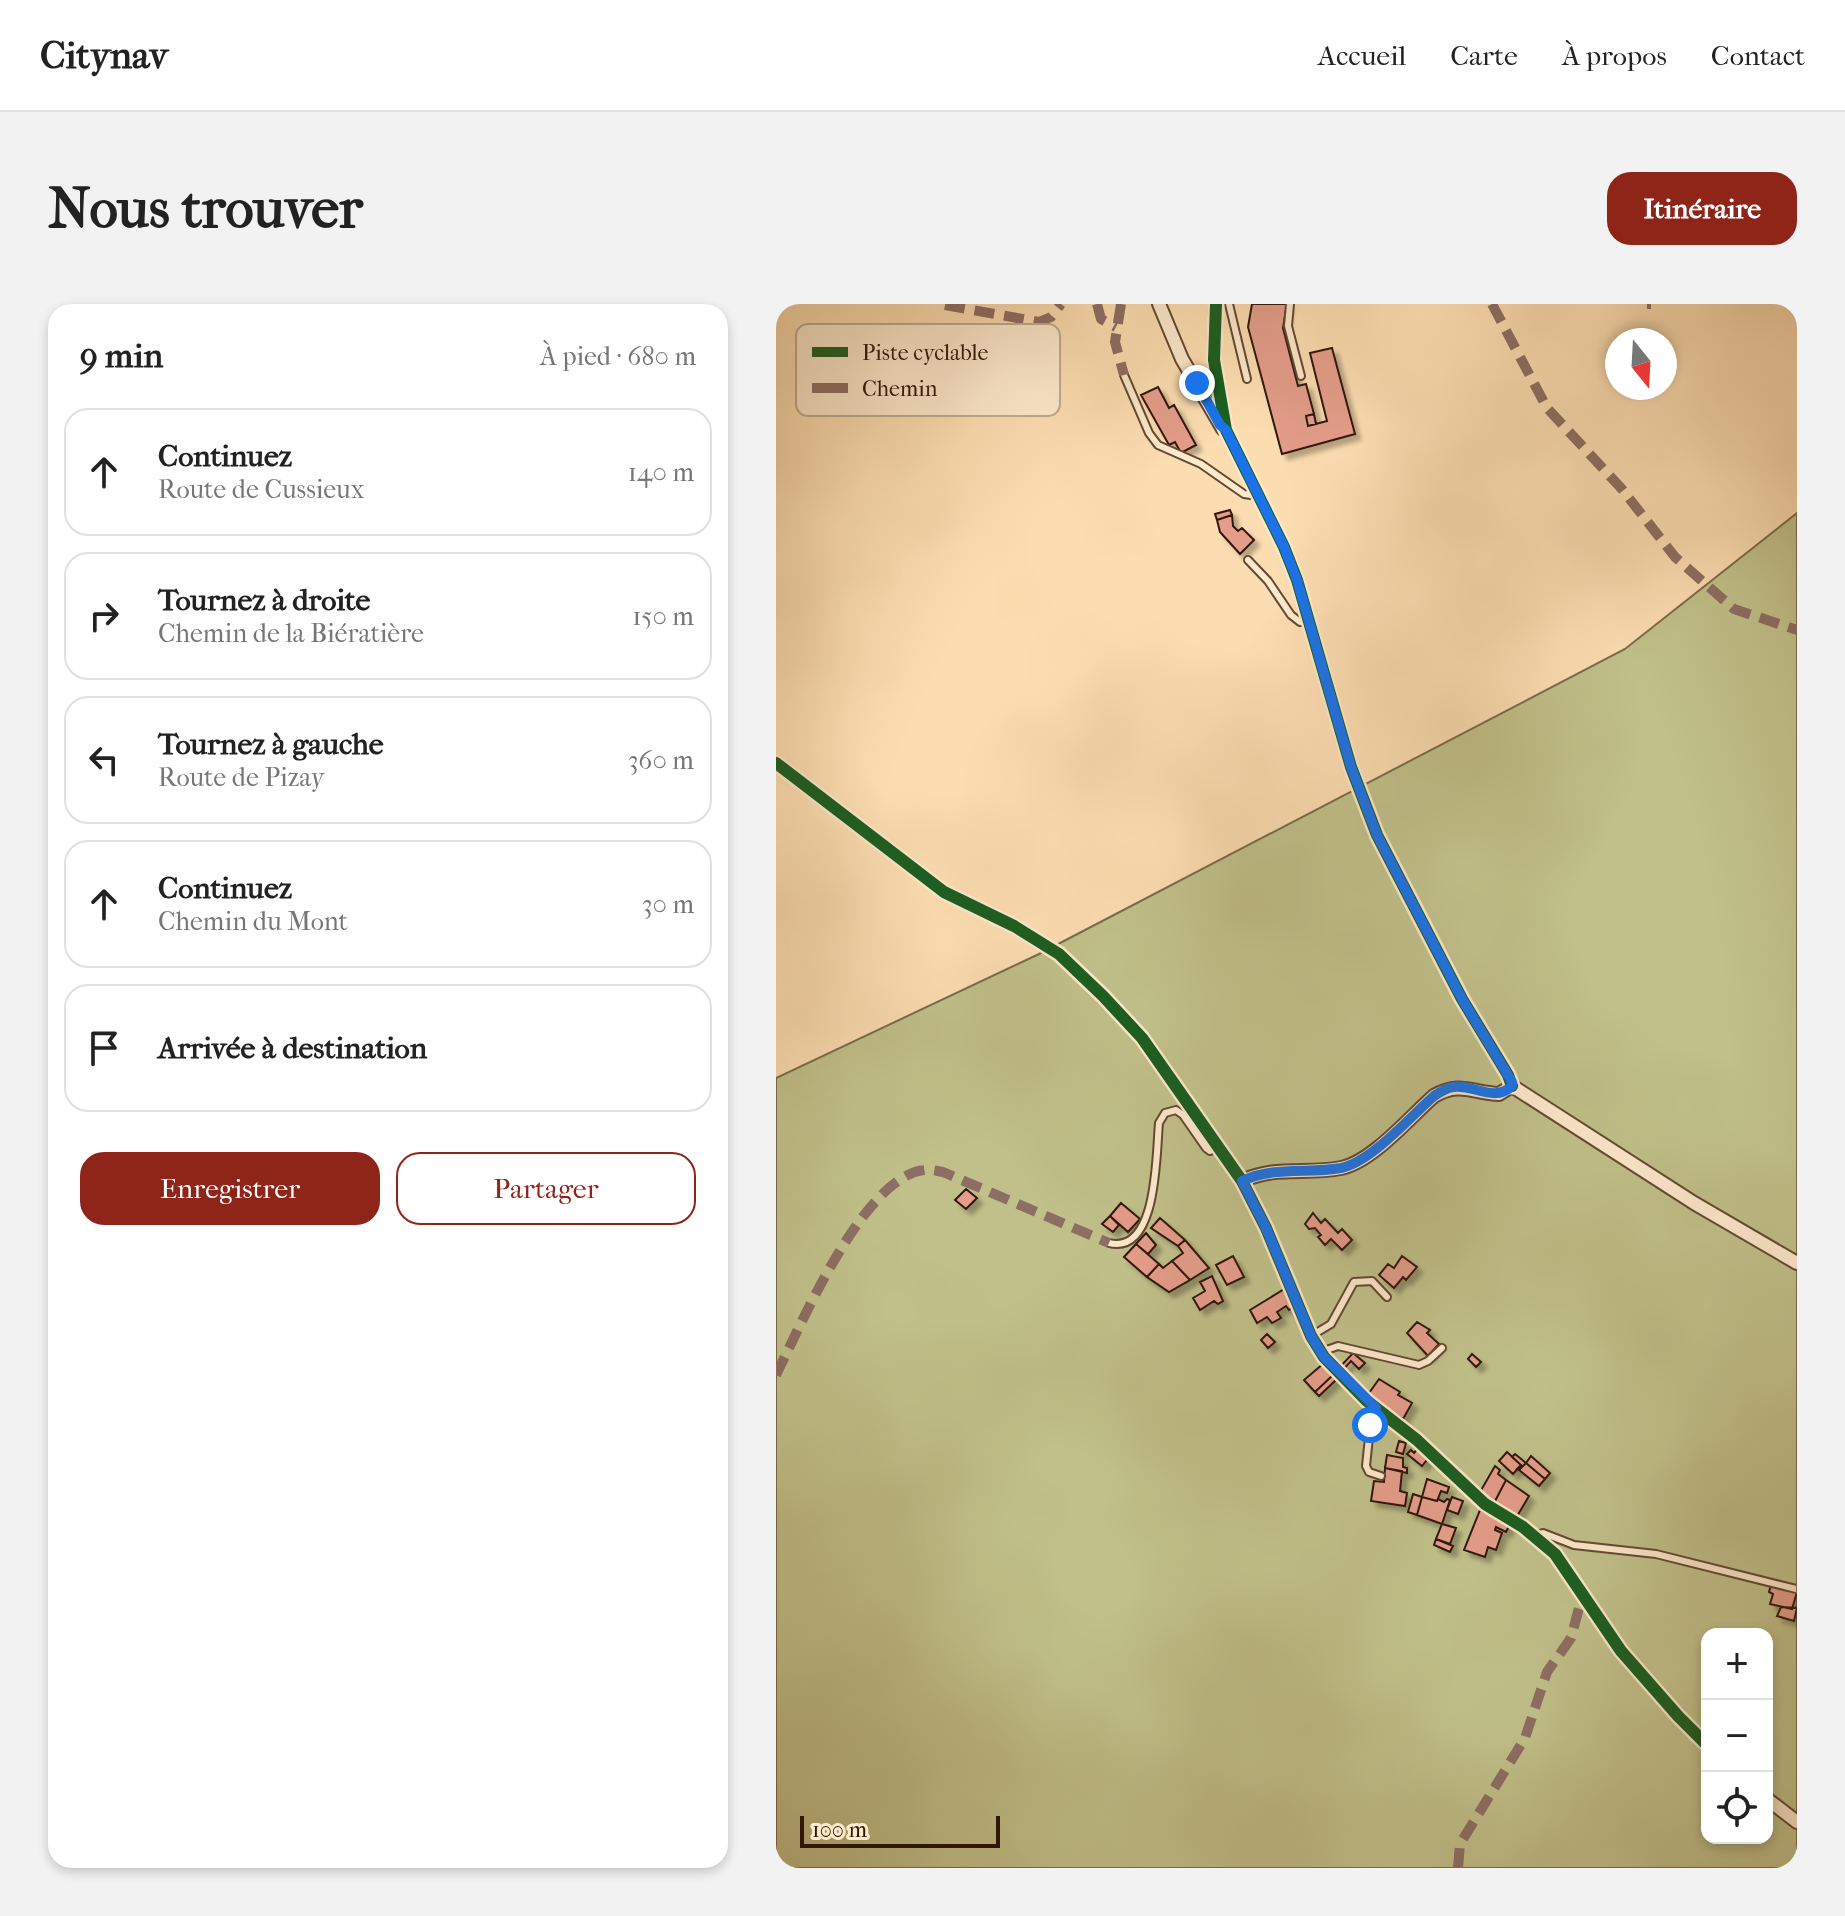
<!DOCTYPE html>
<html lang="fr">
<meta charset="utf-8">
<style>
:root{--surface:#fff;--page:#f2f2f2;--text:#222;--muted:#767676;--line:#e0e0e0;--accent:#8f2418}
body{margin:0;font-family:"IM FELL French Canon",serif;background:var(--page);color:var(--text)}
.controls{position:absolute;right:24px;bottom:24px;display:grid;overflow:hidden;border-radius:16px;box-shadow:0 4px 12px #0003}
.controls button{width:72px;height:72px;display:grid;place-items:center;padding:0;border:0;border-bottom:2px solid var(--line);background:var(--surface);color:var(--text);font:40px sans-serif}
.compass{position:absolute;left:829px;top:24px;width:72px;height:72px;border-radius:50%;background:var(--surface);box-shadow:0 4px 12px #0003;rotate:162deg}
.scale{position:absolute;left:24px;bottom:20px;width:200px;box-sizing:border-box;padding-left:8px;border:4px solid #301709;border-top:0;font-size:22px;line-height:28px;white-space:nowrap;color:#301709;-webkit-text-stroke:6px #fde9cc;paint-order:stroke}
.stop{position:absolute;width:24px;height:24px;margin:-18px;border:6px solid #1a73e8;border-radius:50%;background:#fff}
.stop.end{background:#1a73e8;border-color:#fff;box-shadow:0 2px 8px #0008}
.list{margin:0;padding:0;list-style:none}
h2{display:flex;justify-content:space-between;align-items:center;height:104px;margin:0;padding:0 32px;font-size:34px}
h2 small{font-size:26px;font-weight:400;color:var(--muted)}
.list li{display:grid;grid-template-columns:52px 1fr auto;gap:24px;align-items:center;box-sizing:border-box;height:128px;margin:0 16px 16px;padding:0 16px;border:2px solid var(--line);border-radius:24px}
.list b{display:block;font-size:30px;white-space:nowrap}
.list p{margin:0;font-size:26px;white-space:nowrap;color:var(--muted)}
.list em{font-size:26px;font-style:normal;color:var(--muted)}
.actions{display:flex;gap:16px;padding:24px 32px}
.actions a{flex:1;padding:18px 0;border:2px solid var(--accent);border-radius:24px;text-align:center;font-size:28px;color:var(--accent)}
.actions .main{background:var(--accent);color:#fff}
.icon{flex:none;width:44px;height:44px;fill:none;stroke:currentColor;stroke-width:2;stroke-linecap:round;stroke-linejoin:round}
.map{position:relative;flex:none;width:1021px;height:1564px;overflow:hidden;border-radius:24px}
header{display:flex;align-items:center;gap:48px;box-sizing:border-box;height:112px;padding:0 40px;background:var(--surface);border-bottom:2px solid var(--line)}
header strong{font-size:38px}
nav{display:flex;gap:44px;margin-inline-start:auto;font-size:28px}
.intro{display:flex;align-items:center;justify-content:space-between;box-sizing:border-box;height:192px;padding:0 48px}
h1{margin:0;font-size:56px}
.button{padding:20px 36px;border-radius:24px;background:var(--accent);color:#fff;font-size:28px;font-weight:700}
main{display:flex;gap:48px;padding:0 48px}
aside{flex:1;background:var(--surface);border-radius:24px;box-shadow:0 4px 12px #0003}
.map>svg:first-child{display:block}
</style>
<header>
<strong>Citynav</strong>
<nav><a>Accueil</a><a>Carte</a><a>À propos</a><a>Contact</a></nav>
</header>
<div class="intro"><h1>Nous trouver</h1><a class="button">Itinéraire</a></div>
<main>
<aside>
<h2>9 min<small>À pied · 680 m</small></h2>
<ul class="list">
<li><svg class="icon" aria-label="ahead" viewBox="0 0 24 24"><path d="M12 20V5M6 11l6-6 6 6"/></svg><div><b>Continuez</b><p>Route de Cussieux</p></div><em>140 m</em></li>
<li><svg class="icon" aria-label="right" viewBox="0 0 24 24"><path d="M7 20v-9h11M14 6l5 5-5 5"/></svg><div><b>Tournez à droite</b><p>Chemin de la Biératière</p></div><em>150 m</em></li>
<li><svg class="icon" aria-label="left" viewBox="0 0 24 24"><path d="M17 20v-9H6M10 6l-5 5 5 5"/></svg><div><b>Tournez à gauche</b><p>Route de Pizay</p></div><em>360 m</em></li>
<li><svg class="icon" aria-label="ahead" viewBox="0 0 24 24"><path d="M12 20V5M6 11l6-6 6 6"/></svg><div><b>Continuez</b><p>Chemin du Mont</p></div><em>30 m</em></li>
<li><svg class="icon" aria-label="arrive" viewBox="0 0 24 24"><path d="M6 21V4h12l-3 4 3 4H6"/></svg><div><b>Arrivée à destination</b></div></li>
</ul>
<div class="actions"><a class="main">Enregistrer</a><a>Partager</a></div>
</aside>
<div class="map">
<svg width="1021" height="1564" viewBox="0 0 1021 1564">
<defs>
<filter id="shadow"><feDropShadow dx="5.5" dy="5.5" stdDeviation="2" flood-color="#0004"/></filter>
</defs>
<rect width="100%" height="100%" fill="#fcddb1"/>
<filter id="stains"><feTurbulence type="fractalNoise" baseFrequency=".0025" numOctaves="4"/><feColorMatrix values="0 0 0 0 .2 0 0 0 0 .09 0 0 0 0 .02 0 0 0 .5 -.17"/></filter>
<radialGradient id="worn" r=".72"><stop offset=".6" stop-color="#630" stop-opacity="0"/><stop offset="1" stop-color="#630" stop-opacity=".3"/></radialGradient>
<path fill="#c1c08a" stroke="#786c4a" stroke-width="2" fill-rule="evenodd" d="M1021,209V1564H0V774L263,650L849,345ZM931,1330H991V1534H931Z"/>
<path fill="#e49d8b" stroke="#301709" stroke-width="2" filter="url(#shadow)" d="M476,0H511L507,24L522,82L530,80L538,110L530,112L532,122L551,117L534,49L556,44L579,130L506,150L472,23Z
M382,83L393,104L398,101L420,141L405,149L399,138L393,141L365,91Z
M538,110L540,120L532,122L530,112Z
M454,206L456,211L441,216L439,210Z
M456,211L457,222L462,227L466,224L478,236L464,250L444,228L441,216Z
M190,885L201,894L190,905L179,896Z
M345,899L364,915L352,928L334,912Z
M537,909L545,919L549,915L562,929L566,925L576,936L566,946L555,935L549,941L542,933L545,931L539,924L533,925L529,920Z
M334,912L343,921L337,928L326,920Z
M384,914L409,936L402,942L375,924Z
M370,929L380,941L372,950L360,940Z
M409,936L433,964L414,976L396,957L407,949L402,942Z
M360,940L383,960L371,973L348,953Z
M457,952L468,973L451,981L440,961Z
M626,952L641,963L630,976L627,973L618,984L603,971L612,960L618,964Z
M396,957L414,976L393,988L371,973L383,960L387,964Z
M436,972L447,997L442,1000L438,997L424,1006L417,994L429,987L424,978Z
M510,984L518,1003L513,1006L510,1002L501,1008L505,1014L496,1019L491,1013L481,1019L474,1006Z
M641,1018L654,1026L651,1029L663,1040L652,1052L631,1029Z
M491,1030L499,1038L492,1044L485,1036Z
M577,1049L589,1059L583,1065L575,1057L566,1067L563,1064Z
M696,1050L705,1058L700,1063L692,1055Z
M547,1060L557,1071L539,1088L528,1076Z
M557,1071L561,1075L543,1092L539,1088Z
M603,1075L624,1088L622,1091L636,1099L627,1115L591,1092Z
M623,1137L630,1139L627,1150L620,1148Z
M643,1143L654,1152L646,1162L631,1150L635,1146L638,1149Z
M731,1148L745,1161L737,1170L723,1157Z
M739,1150L750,1159L743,1166L741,1165L745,1161L736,1153Z
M611,1151L627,1154V1163L631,1164V1169L609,1164Z
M755,1152L774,1169L769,1175L750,1159Z
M750,1159L769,1175L763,1182L743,1166Z
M719,1162L724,1166L722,1170L730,1176L717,1201L704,1188Z
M609,1164L626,1167L624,1187L631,1189L629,1202L595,1197L598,1177L608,1178Z
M651,1175L673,1183L671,1189L665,1187L661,1197L646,1193Z
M730,1176L753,1192L740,1214L717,1201Z
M637,1190L646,1193L641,1211L632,1208Z
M646,1193L661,1197L662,1195L668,1198L671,1195L674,1196L666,1220L641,1211Z
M676,1193L687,1197L682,1210L671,1206Z
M704,1206L734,1220L730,1228L720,1223L719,1226L726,1229L720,1246L712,1243L709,1253L688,1246Z
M666,1220L680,1224L674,1240L660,1235Z
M660,1235L677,1242L674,1248L658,1241Z
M995,1281L1021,1288L1016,1305L994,1300L997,1290L993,1288Z
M1005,1303L1021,1304L1018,1317L1001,1312Z"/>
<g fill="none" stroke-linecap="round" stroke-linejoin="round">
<g stroke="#634833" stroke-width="10">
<path id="lane" d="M453,0L471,75
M514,0L512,22L525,72
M348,71L373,129L382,141L425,160L468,190L482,192
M472,256L492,277L515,311L524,318H533
M333,939C382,951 380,850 383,819L389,809L400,806L407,811L430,844L434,847L443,844
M535,1032L555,1020L578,978L596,977L611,993
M545,1048L562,1042L643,1061L652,1057L666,1044
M600,1104L595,1114L590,1162L593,1168L605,1172
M758,1232L767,1229L798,1241L880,1250L1020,1285"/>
</g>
<g stroke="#634833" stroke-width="16">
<path id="street" d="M383,0L406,55L447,125
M440,0L438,56L450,126L508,243L521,276L575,463L601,531L686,695L732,771L736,782
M0,459L168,588L238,622L283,650L327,692L366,734L466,877L490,924L535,1032L548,1053L591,1097L641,1136L709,1200L747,1223L779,1250L845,1347L902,1412L931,1441
M736,782L918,899L1021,959
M466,877C500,861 530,871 565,864C596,858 634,813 658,792C684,777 696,789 723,790L736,782
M991,1495L1021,1518"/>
</g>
<use href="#lane" stroke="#fde9cc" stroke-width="6"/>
<use href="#street" stroke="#fde9cc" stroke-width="12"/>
<path stroke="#8d6e63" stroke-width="10" stroke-dasharray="20 10" stroke-linecap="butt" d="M321,0L325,15L340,23
M345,0L339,38L348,71
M716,0L771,104L845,184L899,253L958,305L1021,326
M871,0H875
M169,1L263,18L275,13L285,0
M0,1071C25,1021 87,873 148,866C154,865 161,867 167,868L333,939
M1020,1285H1021
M682,1564L684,1540L749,1434L771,1368L795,1334L803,1304L810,1297"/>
<g stroke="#fde9cc" stroke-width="17">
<path id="cycleway" d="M440,0L438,56L450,126L508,243L521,276L575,463L601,531L686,695L732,771L736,782
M0,459L168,588L238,622L283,650L327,692L366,734L466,877L490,924L535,1032L548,1053L591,1097L641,1136L709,1200L747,1223L779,1250L845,1347L902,1412L931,1441"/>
</g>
<use href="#cycleway" stroke="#1b5e20" stroke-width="12"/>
</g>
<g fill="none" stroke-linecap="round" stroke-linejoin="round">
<path stroke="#1a73e8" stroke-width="10" d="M421,79L444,121L450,126L508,243L521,276L575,463L601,531L686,695L736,778V782C718,799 698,780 677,783C670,784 664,788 658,792C634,813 595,858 565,864C531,870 498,862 466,877L490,924L535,1032L548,1053L600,1104L594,1121"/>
</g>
<rect x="20" y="20" width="264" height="92" rx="12" fill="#fde9cc" stroke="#c0aa92" stroke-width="2"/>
<rect x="36" y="43" width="36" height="10" fill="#1b5e20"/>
<rect x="36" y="79" width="36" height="10" fill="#8d6e63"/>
<g font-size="22" fill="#301709">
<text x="86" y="56">Piste cyclable</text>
<text x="86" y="92">Chemin</text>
</g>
<rect width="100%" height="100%" filter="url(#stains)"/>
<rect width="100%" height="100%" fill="url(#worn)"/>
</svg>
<div class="controls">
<button>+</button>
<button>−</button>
<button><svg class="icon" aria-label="locate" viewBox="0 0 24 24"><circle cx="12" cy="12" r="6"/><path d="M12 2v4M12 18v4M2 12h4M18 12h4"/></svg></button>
</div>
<svg class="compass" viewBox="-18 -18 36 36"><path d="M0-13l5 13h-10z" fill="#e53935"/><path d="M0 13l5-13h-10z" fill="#767676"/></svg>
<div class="scale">100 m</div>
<div class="stop" style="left:594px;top:1121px"></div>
<div class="stop end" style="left:421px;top:79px"></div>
</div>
</main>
